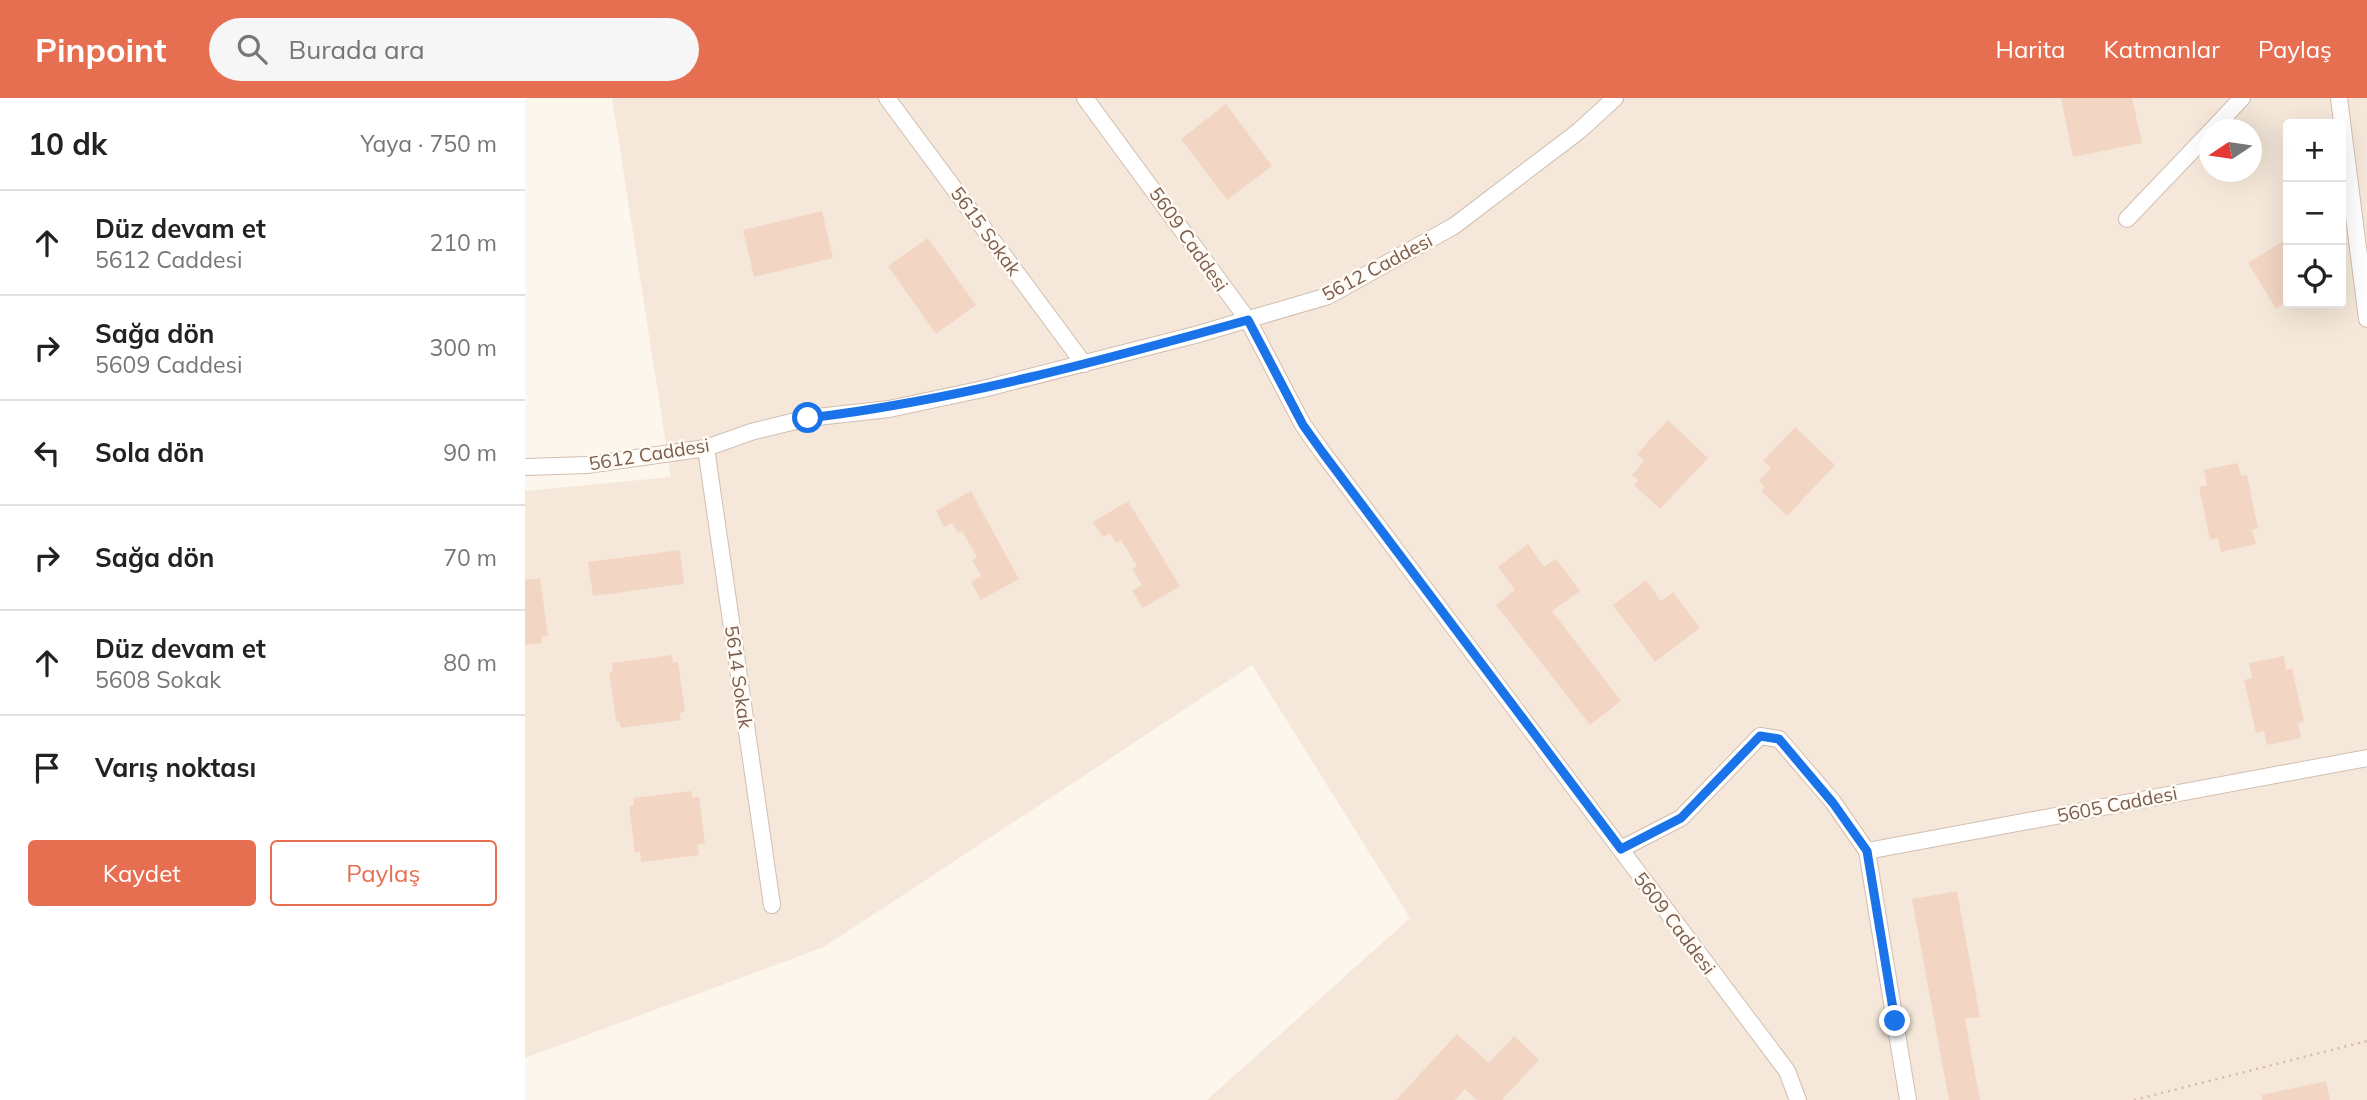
<!DOCTYPE html>
<html lang="tr">
<meta charset="utf-8">
<style>
:root{--surface:#fff;--page:#f6f6f6;--text:#222;--muted:#767676;--line:#e0e0e0;--accent:#e76f51}
body{margin:0;font-family:Mulish,sans-serif;background:var(--page);color:var(--text)}
.controls{position:absolute;right:21px;top:21px;display:grid;overflow:hidden;border-radius:7px;box-shadow:0 7px 28px #0002}
.controls button{width:63px;height:63px;display:grid;place-items:center;padding:0;border:0;border-bottom:2px solid var(--line);background:var(--surface);color:var(--text);font:35px sans-serif}
.compass{position:absolute;left:1674px;top:21px;width:63px;height:63px;border-radius:50%;background:var(--surface);box-shadow:0 7px 28px #0002;rotate:257deg}
.stop{position:absolute;width:21px;height:21px;margin:-16px;border:5px solid #1a73e8;border-radius:50%;background:#fff}
.stop.end{background:#1a73e8;border-color:#fff;box-shadow:0 2px 7px #0008}
.list{margin:0;padding:0;list-style:none}
h2{display:flex;justify-content:space-between;align-items:center;height:91px;margin:0;padding:0 28px;font-size:30px}
h2 small{font-size:23px;font-weight:400;color:var(--muted)}
.list li{display:grid;grid-template-columns:46px 1fr auto;gap:21px;align-items:center;box-sizing:border-box;height:105px;padding:0 28px;border-top:2px solid var(--line)}
.list b{display:block;font-size:26px;white-space:nowrap}
.list p{margin:0;font-size:23px;white-space:nowrap;color:var(--muted)}
.list em{font-size:23px;font-style:normal;color:var(--muted)}
.actions{display:flex;gap:14px;padding:21px 28px}
.actions a{flex:1;padding:16px 0;border:2px solid var(--accent);border-radius:7px;text-align:center;font-size:24px;color:var(--accent)}
.actions .main{background:var(--accent);color:#fff}
.icon{flex:none;width:38px;height:38px;fill:none;stroke:currentColor;stroke-width:2;stroke-linecap:round;stroke-linejoin:round}
.map{position:relative;flex:none;width:1842px;height:1002px;overflow:hidden}
header{display:flex;align-items:center;gap:42px;box-sizing:border-box;height:98px;padding:0 35px;background:var(--accent);color:#fff}
header strong{font-size:33px}
nav{display:flex;gap:38px;margin-inline-start:auto;font-size:24px}
.search{width:490px;height:63px;background:var(--page);display:flex;align-items:center;gap:18px;box-sizing:border-box;padding:0 24px;border-radius:38px;color:var(--muted);font-size:26px}
main{display:flex}
aside{flex:1;background:var(--surface)}
.map>svg:first-child{display:block}
</style>
<header>
<strong>Pinpoint</strong>
<div class="search"><svg class="icon" aria-label="search" viewBox="0 0 24 24"><circle cx="10" cy="10" r="6"/><path d="M15 15l6 6"/></svg>Burada ara</div>
<nav><a>Harita</a><a>Katmanlar</a><a>Paylaş</a></nav>
</header>
<main>
<aside>
<h2>10 dk<small>Yaya · 750 m</small></h2>
<ul class="list">
<li><svg class="icon" aria-label="ahead" viewBox="0 0 24 24"><path d="M12 20V5M6 11l6-6 6 6"/></svg><div><b>Düz devam et</b><p>5612 Caddesi</p></div><em>210 m</em></li>
<li><svg class="icon" aria-label="right" viewBox="0 0 24 24"><path d="M7 20v-9h11M14 6l5 5-5 5"/></svg><div><b>Sağa dön</b><p>5609 Caddesi</p></div><em>300 m</em></li>
<li><svg class="icon" aria-label="left" viewBox="0 0 24 24"><path d="M17 20v-9H6M10 6l-5 5 5 5"/></svg><div><b>Sola dön</b></div><em>90 m</em></li>
<li><svg class="icon" aria-label="right" viewBox="0 0 24 24"><path d="M7 20v-9h11M14 6l5 5-5 5"/></svg><div><b>Sağa dön</b></div><em>70 m</em></li>
<li><svg class="icon" aria-label="ahead" viewBox="0 0 24 24"><path d="M12 20V5M6 11l6-6 6 6"/></svg><div><b>Düz devam et</b><p>5608 Sokak</p></div><em>80 m</em></li>
<li><svg class="icon" aria-label="arrive" viewBox="0 0 24 24"><path d="M6 21V4h12l-3 4 3 4H6"/></svg><div><b>Varış noktası</b></div></li>
</ul>
<div class="actions"><a class="main">Kaydet</a><a>Paylaş</a></div>
</aside>
<div class="map">
<svg width="1842" height="1002" viewBox="0 0 1842 1002">
<rect width="100%" height="100%" fill="#fdf6ec"/>
<path fill="#f5e8da" fill-rule="evenodd" d="M87,0H1842V1002H682L885,820L727,567L299,849L0,960V393L146,379ZM1763,26H1816V205H1763ZM1685,32H1727V74H1685Z"/>
<path fill="#f3d5c3" d="M1536,0H1607L1617,45L1548,59Z
M701,6L747,68L702,102L656,41Z
M297,113L308,160L229,179L218,132Z
M403,140L451,207L411,236L363,168Z
M1763,140V203L1751,211L1723,165Z
M1143,322L1183,360L1135,411L1109,387L1113,382L1107,377L1119,363L1112,356Z
M1270,329L1310,367L1262,418L1236,393L1240,389L1234,383L1246,370L1238,363Z
M1713,365L1716,378L1722,377L1733,430L1727,432L1731,446L1696,454L1693,440L1685,442L1674,389L1682,387L1679,372Z
M446,393L494,481L456,502L446,484L456,478L447,462L452,459L437,433L433,435L427,425L419,429L411,413Z
M603,403L655,488L618,510L607,493L617,487L607,471L612,468L596,442L591,445L585,435L578,439L568,424Z
M1003,446L1019,469L1031,461L1055,493L1027,513L1096,603L1065,627L971,507L990,492L973,469Z
M155,452L159,486L68,498L63,464Z
M15,480L23,538L16,539L17,545L0,547V482Z
M1121,482L1136,503L1148,494L1175,530L1130,564L1088,507Z
M147,557L148,565L153,564L160,614L155,615L156,622L96,630L94,623H91L84,574L88,573L87,565Z
M1759,558L1761,572L1767,570L1779,624L1773,625L1776,640L1742,647L1739,633L1731,635L1719,582L1727,580L1724,565Z
M166,693L167,699H174L180,745L172,747L174,757L116,764L115,754L110,755L104,708L109,707L108,700Z
M1432,793L1455,919L1440,921L1455,1002H1424L1387,801Z
M932,936L964,965L989,938L1014,962L977,1002H952L940,991L930,1002H871Z
M1801,983L1805,1002H1737V997Z"/>
<g fill="none" stroke-linecap="round" stroke-linejoin="round">
<g stroke="#d1beb0" stroke-width="18">
<path id="street" d="M362,0L559,266
M560,0L723,222L778,327L798,355L1262,973L1273,1002
M1814,0L1842,221
M1687,32L1717,0
M1602,121L1685,34
M181,350L247,807
M0,369L62,367L181,350L226,334L283,320L364,311L458,291L670,237L803,198L929,128L1054,33L1090,0
M1096,751L1156,720L1235,638L1254,641L1308,704L1342,753L1383,1002
M1342,753L1842,660"/>
</g>
<path stroke="#d9b8a5" stroke-width="2.5" stroke-dasharray="2 5" stroke-linecap="butt" d="M1609,1002L1842,943"/>
<use href="#street" stroke="#fff" stroke-width="16"/>
</g>
<g fill="none" stroke-linecap="round" stroke-linejoin="round">
<path stroke="#1a73e8" stroke-width="9" d="M283,320C433,302 578,262 723,222L778,327L798,355L1096,751L1156,720L1235,638L1254,641L1308,705L1342,753L1370,923"/>
</g>
<g text-anchor="middle" stroke-width="5" stroke-linejoin="round" paint-order="stroke">
<g font-size="19" fill="#7a5c4d" stroke="#fffaf3">
<text transform="translate(461 133) rotate(54)" y="7">5615 Sokak</text>
<text transform="translate(664 141) rotate(55)" y="7">5609 Caddesi</text>
<text transform="translate(852 169) rotate(-28)" y="7">5612 Caddesi</text>
<text transform="translate(124 356) rotate(-9)" y="7">5612 Caddesi</text>
<text transform="translate(214 579) rotate(82)" y="7">5614 Sokak</text>
<text transform="translate(1592 706) rotate(-11)" y="7">5605 Caddesi</text>
<text transform="translate(1150 825) rotate(53)" y="7">5609 Caddesi</text>
</g>
</g>
</svg>
<div class="controls">
<button>+</button>
<button>−</button>
<button><svg class="icon" aria-label="locate" viewBox="0 0 24 24"><circle cx="12" cy="12" r="6"/><path d="M12 2v4M12 18v4M2 12h4M18 12h4"/></svg></button>
</div>
<svg class="compass" viewBox="-18 -18 36 36"><path d="M0-13l5 13h-10z" fill="#e53935"/><path d="M0 13l5-13h-10z" fill="#767676"/></svg>
<div class="stop" style="left:283px;top:320px"></div>
<div class="stop end" style="left:1370px;top:923px"></div>
</div>
</main>
